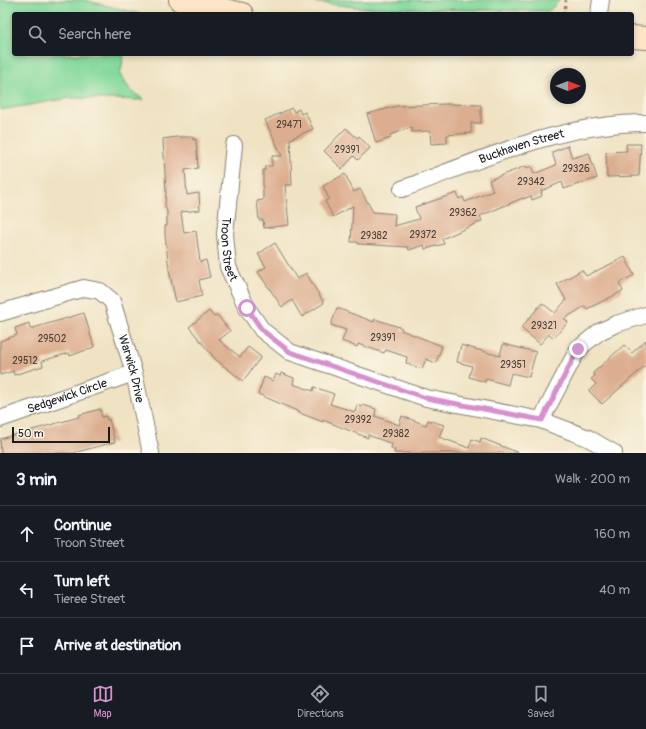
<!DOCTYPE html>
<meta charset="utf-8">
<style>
:root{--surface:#171b24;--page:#242831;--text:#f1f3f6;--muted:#9ea1a6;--line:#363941;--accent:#d690ce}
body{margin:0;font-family:Pangolin,sans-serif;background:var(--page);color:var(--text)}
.compass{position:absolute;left:550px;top:68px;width:36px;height:36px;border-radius:50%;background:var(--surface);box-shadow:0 2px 6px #0003;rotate:90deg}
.scale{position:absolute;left:12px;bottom:10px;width:98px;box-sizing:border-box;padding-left:4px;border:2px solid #1c1c1c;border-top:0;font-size:11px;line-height:14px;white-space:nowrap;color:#1c1c1c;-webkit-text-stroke:3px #fcf5e5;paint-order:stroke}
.stop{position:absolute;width:12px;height:12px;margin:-9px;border:3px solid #d690ce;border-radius:50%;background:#fff}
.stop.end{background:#d690ce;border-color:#fff;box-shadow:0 1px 4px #0008}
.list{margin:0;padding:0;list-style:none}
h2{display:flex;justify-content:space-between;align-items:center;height:52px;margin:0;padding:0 16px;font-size:17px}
h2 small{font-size:13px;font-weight:400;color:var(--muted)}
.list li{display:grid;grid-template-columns:26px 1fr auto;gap:12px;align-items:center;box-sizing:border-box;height:56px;padding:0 16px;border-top:1px solid var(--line)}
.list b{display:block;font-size:15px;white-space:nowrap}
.list p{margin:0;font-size:13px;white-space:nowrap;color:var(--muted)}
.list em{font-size:13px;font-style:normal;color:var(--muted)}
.icon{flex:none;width:22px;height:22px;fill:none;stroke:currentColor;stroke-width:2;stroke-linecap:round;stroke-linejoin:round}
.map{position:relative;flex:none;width:646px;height:453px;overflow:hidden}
.search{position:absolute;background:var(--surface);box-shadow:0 2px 6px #0003;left:12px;right:12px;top:12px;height:44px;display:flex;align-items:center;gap:10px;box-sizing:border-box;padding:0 14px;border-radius:4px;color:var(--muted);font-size:15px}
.sheet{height:220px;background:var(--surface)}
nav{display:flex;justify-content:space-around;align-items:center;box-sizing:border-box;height:56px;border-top:1px solid var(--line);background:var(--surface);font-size:11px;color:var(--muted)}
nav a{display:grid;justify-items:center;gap:2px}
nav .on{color:var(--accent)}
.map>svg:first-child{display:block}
</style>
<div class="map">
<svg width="646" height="453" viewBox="0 0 646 453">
<rect width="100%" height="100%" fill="#fcf5e5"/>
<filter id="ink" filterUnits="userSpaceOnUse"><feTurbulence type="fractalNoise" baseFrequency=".025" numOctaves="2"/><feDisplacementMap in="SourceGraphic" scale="8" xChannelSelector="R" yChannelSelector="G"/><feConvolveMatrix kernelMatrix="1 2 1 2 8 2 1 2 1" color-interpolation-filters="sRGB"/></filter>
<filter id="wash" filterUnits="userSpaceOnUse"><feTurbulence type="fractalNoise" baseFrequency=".012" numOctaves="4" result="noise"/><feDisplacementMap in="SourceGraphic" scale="16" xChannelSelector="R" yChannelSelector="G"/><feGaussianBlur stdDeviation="0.9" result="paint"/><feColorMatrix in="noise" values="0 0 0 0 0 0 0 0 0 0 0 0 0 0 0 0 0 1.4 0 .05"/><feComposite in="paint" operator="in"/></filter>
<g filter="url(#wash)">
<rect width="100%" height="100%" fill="#efe3c3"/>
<path fill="#84d99d" stroke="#507a5c" d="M0,0H84L141,14H14V54H124L120,75L130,90L144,100L70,98L0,110Z
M293,0H560L549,11H540L364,8Z"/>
<g id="blocks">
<path fill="#dcad8f" d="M446,104L481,105V123H471V133L447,135V143L431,144L430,131L412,132V127L390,135L391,138L376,143L367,114L397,106Z
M292,108L294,112L299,109L301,114L305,112L313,129L290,139L292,185H285L289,225L264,228L263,220H259L257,201L263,200V170H265V166H272V156H282L265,120Z
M346,128L357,138L359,136L370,148L358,160L354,156L342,169L324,151Z
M176,137H193V140L196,139L198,168L185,170L187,195L199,193L200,210L181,212L184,233L196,231L200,262L206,260L210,277L199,280L202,296L176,302L169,270L165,235V226H167V211L165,206L166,192L163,139Z
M626,144H641L639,176L607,177L606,152L627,151Z
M568,146L572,158L589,153L597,178L564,189L562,182L541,191L542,196L532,200L531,196L523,199V198L480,216L482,221L442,239L444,244L425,249L424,245L409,250L408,247L358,244V242H351L353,206L333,217L325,201L329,199L323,186L345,174L354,192L360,189L373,212L395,214L394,226L419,219L415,207L457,193L459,199L463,197L465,202L493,191L489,180L526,166L527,168L531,166L534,174L556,165L552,152Z
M275,243L297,279L306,273L324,303L302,317L292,300L282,307L258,272L266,267L258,254Z
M625,257L634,275L619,283L623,291L587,309L585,306L564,319L568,322L554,338L549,334L540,344L521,328L542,303L555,313L566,300L557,284L582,270L586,276Z
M337,308L374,322L375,319L402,328L401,330L442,346L436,363L426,359L422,369L406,363L407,357L386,350L384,353L358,344L357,347L342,341L346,330L331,325Z
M209,311L214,317L217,315L230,331L219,340L240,357L248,347L261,357L243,381L215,359L189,327Z
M84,313L94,347L70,356L69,353L42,361L43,366L14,375L13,371L0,375V341L17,335L15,328L29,323L30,329Z
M646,340V365L602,404L589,391L596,384L591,379L595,376L593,373L624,345L632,353Z
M503,344L536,352L529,377L511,373L508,385L486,379L485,382L469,377L472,366L457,362L461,345L500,356Z
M281,373L294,378L293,384L313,391L314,387L334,394L330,404L355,412L357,405L362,407L363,405L376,409L375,416L399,425L402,416L426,425L428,420L444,425L439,437L469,448L472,439L480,442L481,438L519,453H394L395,450L391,448L392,444L368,435V438L323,420V422L297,412V411L258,394L264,377L273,381L276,374L280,376Z
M100,409L102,417L106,416L107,420L109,419L115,442L73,453H1L0,439L79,417V415Z"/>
</g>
</g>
<g filter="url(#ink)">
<use href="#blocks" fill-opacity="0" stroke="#868070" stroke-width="1"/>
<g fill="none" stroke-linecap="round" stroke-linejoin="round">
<g stroke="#868070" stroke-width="18">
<g id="street">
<path d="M599,14L601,0"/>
<path id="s1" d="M234,145L225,234L228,267L247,308L262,330L290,352L426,398L541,420L588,438L614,453"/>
<path id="s2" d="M402,189C481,160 560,123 646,123"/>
<path id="s3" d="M0,313L84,288L100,291L112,301L134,373L151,453"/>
<path id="s4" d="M0,419L134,373"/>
<path d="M541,420L578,349L599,332L616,324L646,315"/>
</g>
</g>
<g stroke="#868070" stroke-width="24">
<path id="secondary" d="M180,0L242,14
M632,37L646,38"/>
</g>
<path stroke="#868070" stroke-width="2.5" stroke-dasharray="3 3" stroke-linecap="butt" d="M564,14L566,0"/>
<use href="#street" stroke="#fff" stroke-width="16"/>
<use href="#secondary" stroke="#fee5c5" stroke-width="22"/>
</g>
</g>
<g fill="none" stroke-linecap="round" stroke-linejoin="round" filter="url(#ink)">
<path stroke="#d690ce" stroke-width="5" d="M247,308L262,330L290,352L426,398L542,420L578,349"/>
</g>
<g text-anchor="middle" stroke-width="3.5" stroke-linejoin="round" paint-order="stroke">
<g font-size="10" fill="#4c4039">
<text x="289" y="128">29471</text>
<text x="347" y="153">29391</text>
<text x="576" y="172">29326</text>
<text x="531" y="185">29342</text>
<text x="463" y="216">29362</text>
<text x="423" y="238">29372</text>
<text x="374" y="239">29382</text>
<text x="544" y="329">29321</text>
<text x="383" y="341">29391</text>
<text x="52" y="342">29502</text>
<text x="25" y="364">29512</text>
<text x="513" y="368">29351</text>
<text x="358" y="423">29392</text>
<text x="396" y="437">29382</text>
</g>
<g font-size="12" fill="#1c1c1c" stroke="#fcf5e5">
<text dy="4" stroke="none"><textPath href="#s2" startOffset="127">Buckhaven Street</textPath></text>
<text dy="4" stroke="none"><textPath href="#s1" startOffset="105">Troon Street</textPath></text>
<text dy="4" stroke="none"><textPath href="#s3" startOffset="190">Warwick Drive</textPath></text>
<text dy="4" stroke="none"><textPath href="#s4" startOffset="71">Sedgewick Circle</textPath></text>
</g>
</g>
</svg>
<svg class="compass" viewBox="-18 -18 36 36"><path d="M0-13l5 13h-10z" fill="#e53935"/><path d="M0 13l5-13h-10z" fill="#9ea1a6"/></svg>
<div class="scale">50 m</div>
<div class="stop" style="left:247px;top:308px"></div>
<div class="stop end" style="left:578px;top:349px"></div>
<div class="search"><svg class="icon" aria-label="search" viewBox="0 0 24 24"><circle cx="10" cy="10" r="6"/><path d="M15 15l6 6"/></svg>Search here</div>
</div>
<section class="sheet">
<h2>3 min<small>Walk · 200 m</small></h2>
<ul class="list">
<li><svg class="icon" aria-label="ahead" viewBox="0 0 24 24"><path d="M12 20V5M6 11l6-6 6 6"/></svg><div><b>Continue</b><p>Troon Street</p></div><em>160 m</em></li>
<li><svg class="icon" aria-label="left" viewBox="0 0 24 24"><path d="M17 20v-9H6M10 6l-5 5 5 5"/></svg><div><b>Turn left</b><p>Tieree Street</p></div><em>40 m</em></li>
<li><svg class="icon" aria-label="arrive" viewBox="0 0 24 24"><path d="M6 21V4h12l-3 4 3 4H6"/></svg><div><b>Arrive at destination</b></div></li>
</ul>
</section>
<nav>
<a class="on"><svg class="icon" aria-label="map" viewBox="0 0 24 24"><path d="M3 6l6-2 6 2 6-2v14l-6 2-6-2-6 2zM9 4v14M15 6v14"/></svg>Map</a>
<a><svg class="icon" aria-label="directions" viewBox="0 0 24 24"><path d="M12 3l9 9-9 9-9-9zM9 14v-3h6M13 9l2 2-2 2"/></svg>Directions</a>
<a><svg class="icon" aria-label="saved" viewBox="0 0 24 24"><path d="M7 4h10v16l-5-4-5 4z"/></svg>Saved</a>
</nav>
